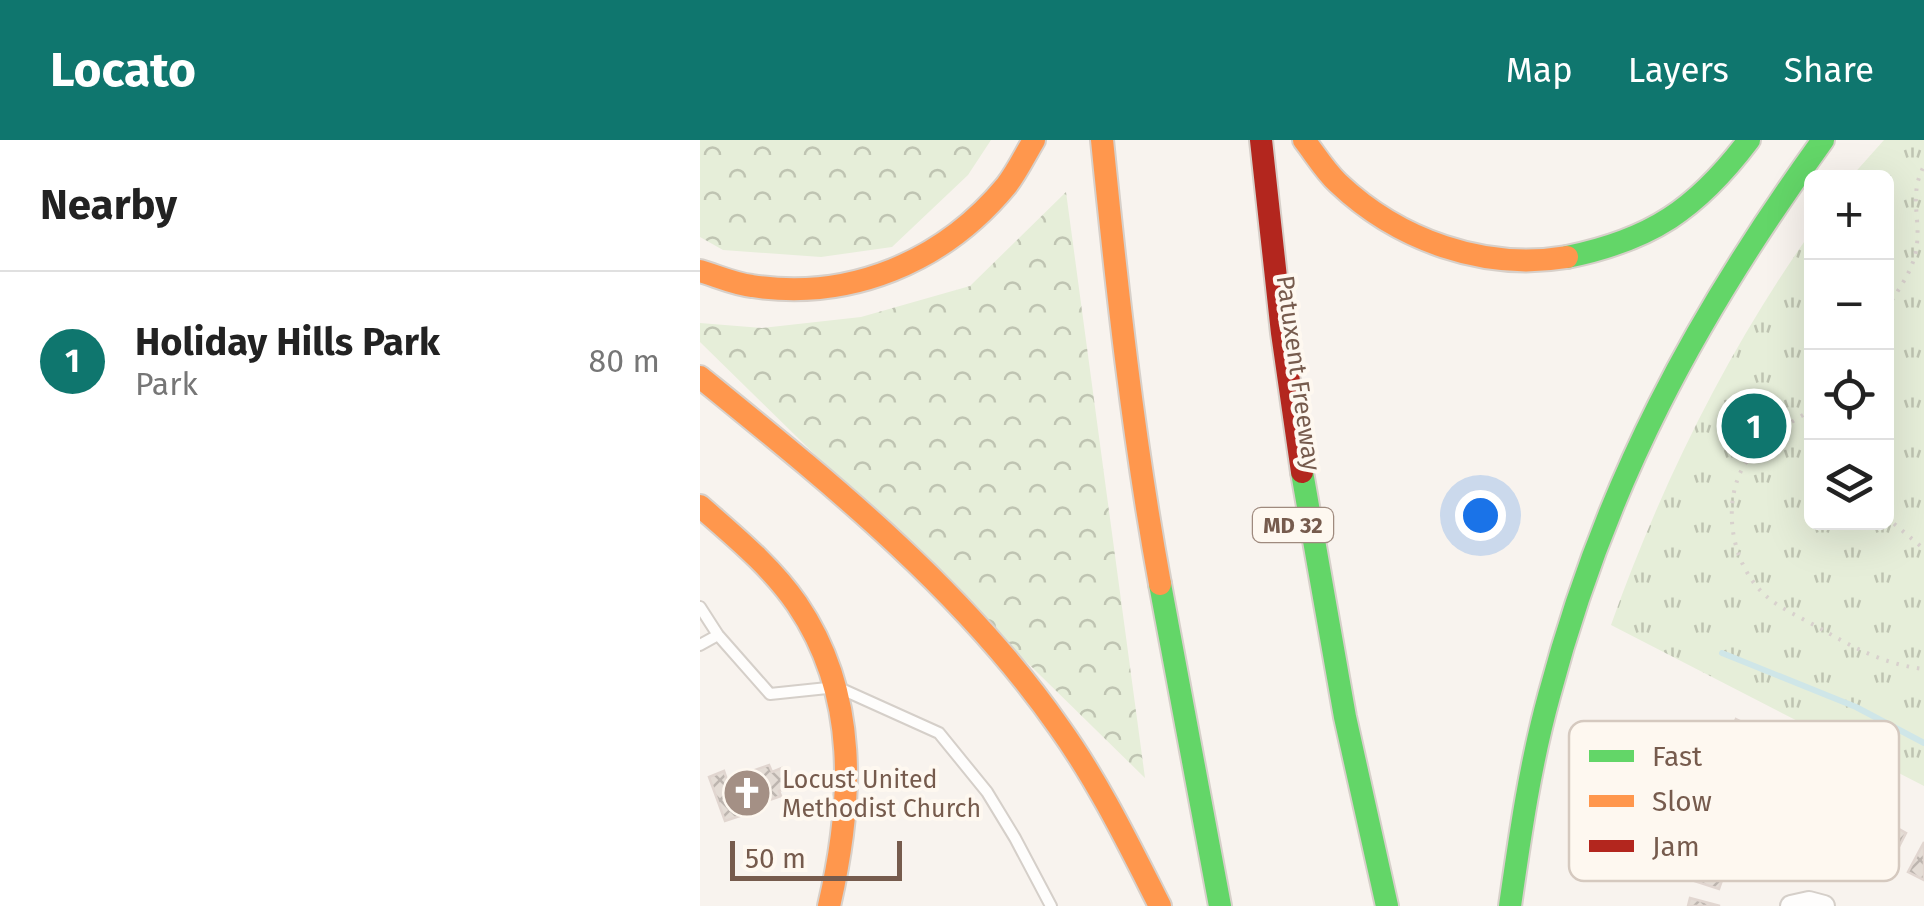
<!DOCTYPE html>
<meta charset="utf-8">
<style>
:root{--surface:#fff;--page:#f6f6f6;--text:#222;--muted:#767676;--line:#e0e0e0;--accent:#0f766e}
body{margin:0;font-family:"Fira Sans",sans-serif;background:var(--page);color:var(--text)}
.controls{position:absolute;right:30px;top:30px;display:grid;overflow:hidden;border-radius:15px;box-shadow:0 10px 40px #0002}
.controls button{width:90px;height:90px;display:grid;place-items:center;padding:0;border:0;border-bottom:2px solid var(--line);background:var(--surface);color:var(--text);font:50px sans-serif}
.scale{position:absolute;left:30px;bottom:25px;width:172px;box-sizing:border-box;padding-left:10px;border:5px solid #765b4d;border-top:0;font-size:28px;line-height:35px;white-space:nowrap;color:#765b4d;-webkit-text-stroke:8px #fef8f0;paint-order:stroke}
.you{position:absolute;left:780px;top:375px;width:35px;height:35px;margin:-25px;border:8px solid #fff;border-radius:50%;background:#1a73e8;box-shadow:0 0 0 15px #1a73e833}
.badge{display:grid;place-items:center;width:65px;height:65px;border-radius:50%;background:var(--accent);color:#fff;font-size:32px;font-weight:700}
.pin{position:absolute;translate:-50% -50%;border:5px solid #fff;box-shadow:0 2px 10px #0006}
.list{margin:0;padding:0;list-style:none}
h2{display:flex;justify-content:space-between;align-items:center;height:130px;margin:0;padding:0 40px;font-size:42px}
h2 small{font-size:32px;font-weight:400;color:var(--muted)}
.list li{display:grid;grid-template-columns:65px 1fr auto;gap:30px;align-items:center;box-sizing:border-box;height:180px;padding:0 40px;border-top:2px solid var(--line)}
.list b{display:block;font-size:38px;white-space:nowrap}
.list p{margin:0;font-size:32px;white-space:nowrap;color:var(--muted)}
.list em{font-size:32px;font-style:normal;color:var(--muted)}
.icon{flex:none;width:55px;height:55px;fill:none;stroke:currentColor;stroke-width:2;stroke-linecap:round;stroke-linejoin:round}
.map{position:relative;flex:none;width:1224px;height:766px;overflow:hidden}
header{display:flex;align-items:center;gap:60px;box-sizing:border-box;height:140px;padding:0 50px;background:var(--accent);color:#fff}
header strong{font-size:48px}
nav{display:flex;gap:55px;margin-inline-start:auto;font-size:35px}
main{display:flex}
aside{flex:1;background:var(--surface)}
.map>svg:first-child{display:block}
</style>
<header>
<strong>Locato</strong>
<nav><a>Map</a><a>Layers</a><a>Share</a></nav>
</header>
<main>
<aside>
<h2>Nearby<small></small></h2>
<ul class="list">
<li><span class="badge">1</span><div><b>Holiday Hills Park</b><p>Park</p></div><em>80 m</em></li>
</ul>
</aside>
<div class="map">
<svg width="1224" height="766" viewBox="0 0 1224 766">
<defs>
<pattern id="forest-crowns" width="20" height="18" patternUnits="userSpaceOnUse" patternTransform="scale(2.5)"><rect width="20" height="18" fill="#e6eed9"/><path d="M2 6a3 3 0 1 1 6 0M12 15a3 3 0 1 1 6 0" fill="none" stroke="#bfc4b2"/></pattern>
<pattern id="park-tufts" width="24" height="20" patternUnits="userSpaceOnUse" patternTransform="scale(2.5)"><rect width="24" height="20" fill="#e6eed9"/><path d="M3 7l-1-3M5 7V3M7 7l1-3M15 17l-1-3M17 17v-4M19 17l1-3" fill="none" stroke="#bfc4b2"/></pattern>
<pattern id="building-cross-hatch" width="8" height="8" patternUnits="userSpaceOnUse" patternTransform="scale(2.5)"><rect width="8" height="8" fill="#e4dcd5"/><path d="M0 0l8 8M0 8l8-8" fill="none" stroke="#bdb5af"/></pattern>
</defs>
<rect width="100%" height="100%" fill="#f8f3ee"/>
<path fill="url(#forest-crowns)" d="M0,0H291L268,35L192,107L121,117L23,110L0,97Z
M366,52L445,638L0,202V183L62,188L161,177L270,146Z"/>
<path fill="url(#park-tufts)" d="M1184,0H1224V646L911,485C960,347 1027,211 1111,92L1112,382H1186V38L1151,37Z"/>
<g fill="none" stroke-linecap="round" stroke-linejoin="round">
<path stroke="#cfe6e8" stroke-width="6" d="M1022,513L1156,567L1224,603"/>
</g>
<path fill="url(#building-cross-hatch)" stroke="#e1d6d0" stroke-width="2.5" d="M1036,579L1084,603L1069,635L1043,622L1037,636L1014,625Z
M69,625L72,632L82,628L89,647L79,651L81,656L38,671L40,676L25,681L9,637L24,631L27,640Z
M1160,667L1206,693L1191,722L1167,710L1159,725L1136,712Z
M1002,689L1036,700L1019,749L985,738Z
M1224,702V740L1208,732Z
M990,758L1020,766H988Z"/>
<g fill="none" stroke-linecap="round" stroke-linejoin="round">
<g stroke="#d5cfc9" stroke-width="14">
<path id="lane" d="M0,467L18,495L70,554L137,547L239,593L287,652L315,698L351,766
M0,505L18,495"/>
</g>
<g stroke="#d5cfc9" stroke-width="24">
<path id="street" d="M1091,766L1109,762L1124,766"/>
</g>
<g stroke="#d7d0ca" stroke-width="26">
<path id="fast" d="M867,117C951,100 997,69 1049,0
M602,332L645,577L687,766
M460,444L520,766
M810,766C820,696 830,625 849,556C905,344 995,177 1123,0"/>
</g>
<g stroke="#d7d0ca" stroke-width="26">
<path id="slow" d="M402,0C417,149 433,297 460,444
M604,0C615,14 625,31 638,43C698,100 784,131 867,117
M0,131C17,136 34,144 52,146C150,161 243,122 306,46C317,32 325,15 334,0
M0,237C129,342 263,449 359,587C399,643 429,705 460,766
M0,366C34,396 71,426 97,464C159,555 153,663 129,766"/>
</g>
<g stroke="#d7d0ca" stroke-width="26">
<path id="jam" d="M561,0L582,193L602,332"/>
</g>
<path stroke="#d8d1cd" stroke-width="4" stroke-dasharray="2.5 8" stroke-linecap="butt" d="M1186,169C1199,149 1215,128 1217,104C1220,75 1209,54 1224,26
M1112,270C1087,284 1056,303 1042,329C1022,368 1032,426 1066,456C1082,470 1106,480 1125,491C1155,509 1188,525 1224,529
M1186,377L1224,409"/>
<use href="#lane" stroke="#fefdfc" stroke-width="10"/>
<use href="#street" stroke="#fefdfc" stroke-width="20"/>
<use href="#fast" stroke="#63d668" stroke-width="22"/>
<use href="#slow" stroke="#ff974d" stroke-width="22"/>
<use href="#jam" stroke="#b3261e" stroke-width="22"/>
</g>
<defs>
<g id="church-disc" transform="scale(2.5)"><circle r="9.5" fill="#a49085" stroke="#fef8f0"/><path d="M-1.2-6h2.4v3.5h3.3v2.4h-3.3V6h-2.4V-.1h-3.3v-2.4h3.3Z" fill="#fff"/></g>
</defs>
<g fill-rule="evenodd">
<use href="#church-disc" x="47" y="653"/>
</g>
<g text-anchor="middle" stroke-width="8" stroke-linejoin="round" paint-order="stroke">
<rect fill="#fef8f0" stroke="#9f8a7e" stroke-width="2.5" x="553" y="368" width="80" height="34" rx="8"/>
<g font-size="22" font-weight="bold" fill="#765b4d">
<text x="593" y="393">MD 32</text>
</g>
<g font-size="25" fill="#765b4d" stroke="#fef8f0">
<text transform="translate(599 233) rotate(82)" y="9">Patuxent Freeway</text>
</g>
<g font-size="25" fill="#765b4d" stroke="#fef8f0" text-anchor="start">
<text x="82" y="648">Locust United<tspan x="82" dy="29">Methodist Church</tspan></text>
</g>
</g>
<rect x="869" y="581" width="330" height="160" rx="15" fill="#fef8f0" stroke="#d5c9bf" stroke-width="2.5"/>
<rect x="889" y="610" width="45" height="12" fill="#63d668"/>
<rect x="889" y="655" width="45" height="12" fill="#ff974d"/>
<rect x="889" y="700" width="45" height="12" fill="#b3261e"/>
<g font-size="28" fill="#765b4d">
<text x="952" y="626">Fast</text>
<text x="952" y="671">Slow</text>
<text x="952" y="716">Jam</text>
</g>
</svg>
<div class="controls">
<button>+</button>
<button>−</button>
<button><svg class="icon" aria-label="locate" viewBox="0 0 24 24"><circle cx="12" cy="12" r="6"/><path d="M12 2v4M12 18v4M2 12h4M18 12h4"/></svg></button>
<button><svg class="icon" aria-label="layers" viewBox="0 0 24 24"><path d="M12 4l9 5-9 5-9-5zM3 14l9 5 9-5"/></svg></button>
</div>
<div class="scale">50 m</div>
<div class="you"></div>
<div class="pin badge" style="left:1054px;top:286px">1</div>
</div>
</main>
